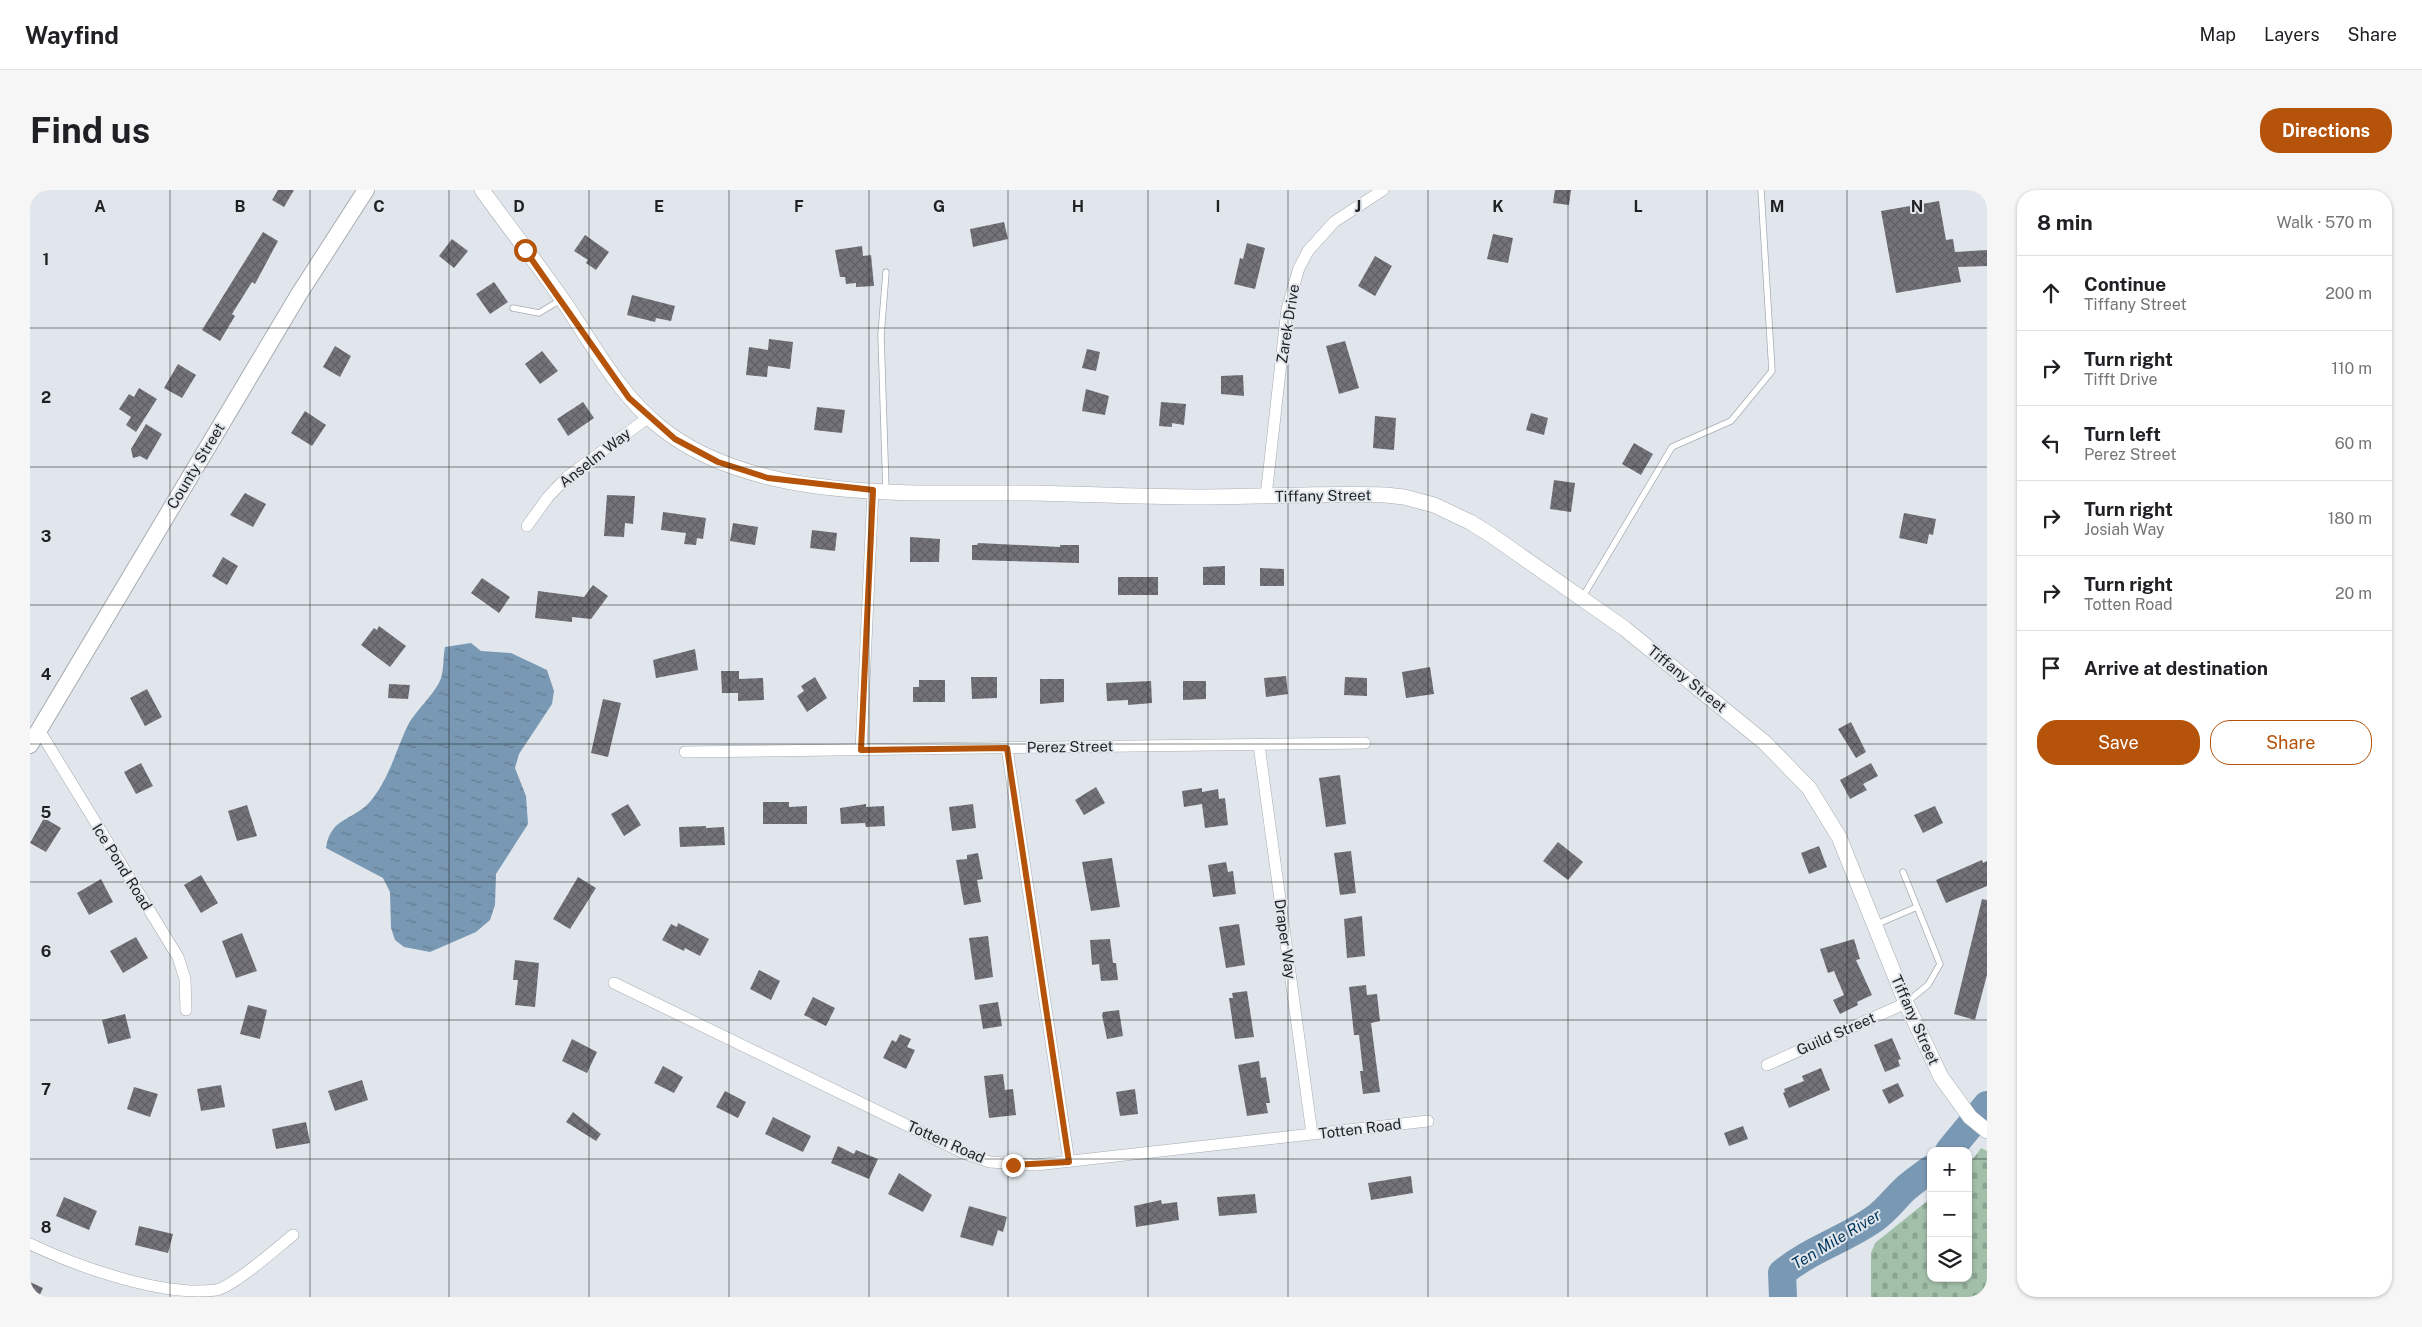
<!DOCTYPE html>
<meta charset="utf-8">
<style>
:root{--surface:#fff;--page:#f6f6f6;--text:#202124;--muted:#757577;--line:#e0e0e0;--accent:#b45309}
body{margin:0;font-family:"Public Sans",sans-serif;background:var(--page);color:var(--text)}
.controls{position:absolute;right:15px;bottom:15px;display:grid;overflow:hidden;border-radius:10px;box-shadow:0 1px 4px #0004}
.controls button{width:45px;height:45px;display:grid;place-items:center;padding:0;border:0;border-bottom:1px solid var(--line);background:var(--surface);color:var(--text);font:25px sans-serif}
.stop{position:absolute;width:15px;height:15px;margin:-11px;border:4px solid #b45309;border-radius:50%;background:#fff}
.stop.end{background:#b45309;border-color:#fff;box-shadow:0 1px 5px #0008}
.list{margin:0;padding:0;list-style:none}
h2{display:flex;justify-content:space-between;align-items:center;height:65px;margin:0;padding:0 20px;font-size:21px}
h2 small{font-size:16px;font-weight:400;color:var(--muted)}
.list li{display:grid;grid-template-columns:32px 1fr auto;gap:15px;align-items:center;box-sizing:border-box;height:75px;padding:0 20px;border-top:1px solid var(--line)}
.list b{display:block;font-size:19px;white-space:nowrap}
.list p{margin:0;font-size:16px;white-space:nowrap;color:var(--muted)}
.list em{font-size:16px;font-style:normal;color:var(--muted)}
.actions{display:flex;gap:10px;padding:15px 20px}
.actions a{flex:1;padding:11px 0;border:1px solid var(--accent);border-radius:20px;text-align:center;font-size:18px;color:var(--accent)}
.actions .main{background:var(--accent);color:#fff}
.icon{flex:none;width:28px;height:28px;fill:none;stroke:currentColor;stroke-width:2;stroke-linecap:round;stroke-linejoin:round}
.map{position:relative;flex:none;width:1957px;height:1107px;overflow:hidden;border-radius:20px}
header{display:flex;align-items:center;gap:30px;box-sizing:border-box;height:70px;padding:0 25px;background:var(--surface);border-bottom:1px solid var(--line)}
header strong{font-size:24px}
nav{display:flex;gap:28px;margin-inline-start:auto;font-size:18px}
.intro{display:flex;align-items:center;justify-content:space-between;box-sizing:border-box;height:120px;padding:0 30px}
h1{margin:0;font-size:35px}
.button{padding:12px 22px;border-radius:20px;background:var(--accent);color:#fff;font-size:18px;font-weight:700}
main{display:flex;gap:30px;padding:0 30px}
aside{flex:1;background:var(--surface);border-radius:20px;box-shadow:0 1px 4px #0004}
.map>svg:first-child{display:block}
</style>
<header>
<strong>Wayfind</strong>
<nav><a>Map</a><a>Layers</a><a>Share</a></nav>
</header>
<div class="intro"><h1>Find us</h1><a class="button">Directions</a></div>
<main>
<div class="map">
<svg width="1957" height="1107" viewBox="0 0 1957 1107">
<defs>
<pattern id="cemetery-stones" width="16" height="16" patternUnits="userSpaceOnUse" patternTransform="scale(1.25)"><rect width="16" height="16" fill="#a2bfa9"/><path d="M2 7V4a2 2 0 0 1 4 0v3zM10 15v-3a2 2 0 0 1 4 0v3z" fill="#8ba491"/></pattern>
<pattern id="water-ripples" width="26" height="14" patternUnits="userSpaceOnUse" patternTransform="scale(1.25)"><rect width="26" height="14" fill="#7998b3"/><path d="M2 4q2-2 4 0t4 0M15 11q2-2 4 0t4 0" fill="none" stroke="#637c91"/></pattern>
<pattern id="building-cross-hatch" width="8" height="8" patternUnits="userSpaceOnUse" patternTransform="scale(1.25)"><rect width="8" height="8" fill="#75737a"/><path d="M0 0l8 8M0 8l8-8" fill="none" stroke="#5f5e64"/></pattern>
</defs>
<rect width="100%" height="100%" fill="#e0e6ec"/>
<path fill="url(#cemetery-stones)" d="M1951,958L1957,961V1107H1841V1063L1845,1053L1901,1008V1088H1938V976Z"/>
<path fill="url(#water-ripples)" d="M441,453L451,461L481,463L517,480L524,501L522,514L489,564L485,578L496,606L498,634L466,684L465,715L460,730L446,742L400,762L374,757L365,750L361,738L360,702L353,688L296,658C301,625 325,632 343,608C360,586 366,560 378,535C386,520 406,503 411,488C414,479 413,467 415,457Z"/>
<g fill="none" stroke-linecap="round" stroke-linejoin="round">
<path stroke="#7998b3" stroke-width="28" d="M1919,961L1957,915
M1753,1107L1752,1083C1779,1060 1814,1050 1844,1029C1857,1020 1865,1008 1876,998C1884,991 1893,985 1901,979"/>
</g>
<path fill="url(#building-cross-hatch)" d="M248,0H264L254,17L242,10Z
M1525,0H1541L1539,15L1523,13Z
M1909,11L1916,50L1923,49L1925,62L1957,60V76L1928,77L1931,92L1866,103L1851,21Z
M974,32L978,49L943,57L940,39Z
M233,42L248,51L225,94L222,92L202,124L205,126L190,151L172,140Z
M1463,44L1483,48L1478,73L1457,69Z
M555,45L579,62L566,80L556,73L558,70L544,61Z
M422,49L438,61L424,78L409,66Z
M1217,53L1235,58L1225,99L1204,94L1210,68L1213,69Z
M832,56L833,66L841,65L844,96L826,97V93L816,94L815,87H810L805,60Z
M1345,66L1362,76L1345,106L1328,96Z
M464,92L478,112L460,124L446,104Z
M602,105L645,116L641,131L626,128L625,132L597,125Z
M739,149L763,152L760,179L738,176L737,187L716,185L719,157L738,160Z
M1315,151L1329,198L1309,204L1296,156Z
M305,156L321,166L310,187L293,177Z
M1057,159L1070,162L1066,181L1052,178Z
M512,161L528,181L510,194L495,174Z
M148,174L166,185L152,208L134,198Z
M1213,185L1214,206L1191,204V186Z
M109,198L127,209L106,242L96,235L101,227L89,219L99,204L104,207Z
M1056,199L1079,206L1075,225L1052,221Z
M553,212L564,228L538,246L527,229Z
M1131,212L1156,214L1154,235L1142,233V237L1129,236Z
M787,217L815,220L812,243L784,240Z
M275,221L296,235L282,256L261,243Z
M1501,223L1518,228L1514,245L1496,240Z
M1345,226L1366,228L1364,260L1343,258Z
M116,234L132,244L117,270L110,266L103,268L101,259Z
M1604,253L1623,264L1611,285L1592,274Z
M1524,290L1545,293L1541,322L1520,319Z
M215,303L236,314L223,337L200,325Z
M577,305L605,306L603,334L595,333L594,347L574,346Z
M633,322L676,328L673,349L667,348L666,355L654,354L656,343L631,340Z
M1874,323L1906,329L1903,345L1899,344L1897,354L1869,348Z
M703,333L728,337L725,355L700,351Z
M782,340L807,343L805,361L780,358Z
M880,347L910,349L909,372H880Z
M948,353L1030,357V355H1049V373L942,370V355H947Z
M193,367L208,376L197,395L182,386Z
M1195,376V395H1173V377Z
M1230,378L1254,379V396H1230Z
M1088,387H1128V405H1088Z
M452,388L480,407L469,423L441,403Z
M563,395L578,406L561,429L542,427V432L505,428L508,401L554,407Z
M349,436L376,456L360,477L331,455L344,438L347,440Z
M665,459L668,480L626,488L623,470Z
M1400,477L1404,504L1376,508L1372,482Z
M691,481H709V489L733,488L734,510L708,511V503H692Z
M1256,486L1258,504L1236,507L1234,488Z
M785,487L797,508L777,522L767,506L774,501L771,496Z
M941,487H967V508L942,509Z
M1315,487L1337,488V506L1314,505Z
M1010,489H1034V512L1010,514Z
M889,490H915V512H883V497H889Z
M1121,491L1122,513L1098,515V510L1077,511L1076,493Z
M1153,491H1176V509L1153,510Z
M359,494L380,495L378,509L358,508Z
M117,499L132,527L115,536L100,508Z
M573,509L591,513L578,567L561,563Z
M1821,532L1836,562L1826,568L1808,539Z
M111,573L123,596L106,604L94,582Z
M1841,573L1848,586L1833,594L1837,600L1820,609L1810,590Z
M1310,585L1316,634L1296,637L1289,588Z
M1066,597L1075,613L1054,625L1045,610Z
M1172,598V602L1188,599L1189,609L1195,608L1198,635L1175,638L1172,614L1154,617L1152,601Z
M733,612H759V617L777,616V634H733Z
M598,614L611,635L594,646L581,624Z
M836,614V617L854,616L855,636L836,637L835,633L811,634L810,618Z
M943,614L946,638L922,641L919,617Z
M217,615L227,646L207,651L198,621Z
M1905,616L1913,633L1893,643L1884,625Z
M14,628L31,638L16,662L0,653Z
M676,636V638L694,637L695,655L650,657L649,637Z
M1528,652L1553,672L1538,690L1513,671Z
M1789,656L1797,677L1779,684L1771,663Z
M1321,661L1326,703L1310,705L1304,663Z
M948,663L953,689L947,690L951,712L934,715L926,670L937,669V665Z
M1082,668L1090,717L1061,721L1052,672Z
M1952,670L1953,673L1957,671V696L1916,713L1906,690Z
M1196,672L1198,682L1203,681L1206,704L1183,707L1178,675Z
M171,685L188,713L171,723L154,695Z
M548,687L566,698L540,739L523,729Z
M71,689L83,712L59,725L47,703Z
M1952,709L1957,710V785L1945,830L1924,824Z
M1332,726L1335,766L1317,768L1314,729Z
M648,733L679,749L670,766L655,758L654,761L632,750L641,734L647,737Z
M1209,734L1215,775L1196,778L1189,737Z
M212,743L227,781L206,788L192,751Z
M958,746L963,787L945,790L939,748Z
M106,747L118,768L93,783L80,761Z
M1080,749L1083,773H1086L1088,790L1071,791L1069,774L1062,775L1060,750Z
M1824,749L1830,769L1826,770L1842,805L1827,812L1828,815L1810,824L1803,810L1814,805L1804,781L1798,783L1790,759Z
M485,770L509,773L505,817L485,815L488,790H483Z
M729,780L750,791L741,810L720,799Z
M1336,795L1337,805L1347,804L1350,831L1341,833L1350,902L1333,904L1330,881H1333L1329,845H1324L1319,797Z
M1217,801L1224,847L1205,849L1199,808H1203L1202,803Z
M783,807L805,818L796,836L774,825Z
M968,812L972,836L953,839L949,815Z
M218,815L237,820L230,849L210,844Z
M1089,820L1093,846L1077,849L1072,825L1073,822Z
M95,824L101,848L78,854L72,830Z
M870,844L881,849L877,857L885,860L876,879L853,868L862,850L866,852Z
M1862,848L1871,869L1868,870L1870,876L1855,882L1844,855Z
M542,849L567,862L557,883L532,871Z
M1229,871L1231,888L1236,887L1240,913H1236L1238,923L1217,926L1208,875Z
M633,876L653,887L644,903L624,893Z
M1791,878L1800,900L1759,918L1753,903L1755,902L1754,899L1774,891L1772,886Z
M973,884L975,900L983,899L986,925L959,928L954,886Z
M332,890L338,910L305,921L298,901Z
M1868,893L1874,906L1859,914L1852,900Z
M191,895L195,917L171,921L167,899Z
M104,897L128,904L120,927L97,919Z
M1105,899L1108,924L1090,926L1086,902Z
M695,901L716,912L708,928L686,917Z
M543,922L571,944L566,951L536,932Z
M743,927L781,946L773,962L735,944Z
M276,932L280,953L246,959L242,939Z
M1713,936L1718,949L1699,956L1694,943Z
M808,956L824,964L826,960L848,969L839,989L801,973Z
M869,983L902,1005L893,1022L858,1004Z
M1381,986L1383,1003L1341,1010L1338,993Z
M1225,1004L1227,1023L1189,1026L1187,1007Z
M34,1007L67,1021L59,1040L26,1026Z
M1131,1010L1132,1014L1147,1012L1149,1030L1106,1037L1104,1016Z
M939,1016L977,1027L973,1042L968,1040L963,1056L930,1047Z
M109,1036L143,1044L138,1063L105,1055Z
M0,1092L13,1098L9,1107H0Z"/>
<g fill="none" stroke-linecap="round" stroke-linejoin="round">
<g stroke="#a7acb2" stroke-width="7">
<path id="service" d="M483,118L509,123L532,109
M856,301L851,145L856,82
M1552,408L1642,257L1701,231L1742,181L1731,0
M1873,682L1910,774L1898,795L1878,811
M1845,735L1887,717"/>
</g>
<g stroke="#a7acb2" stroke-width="12">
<path id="minor" d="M1236,306L1257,119L1269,78L1278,61L1304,32L1353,0
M497,336L518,307L537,287L619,227
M9,540L148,767L155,789L156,820
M1229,555L1282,944
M977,558L1039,972
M831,560L843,300
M655,562L1335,553
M584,793L936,964L960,972L1006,975L1398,931
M1737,875L1876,813
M0,1054C48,1077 133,1107 186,1100C203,1097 248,1057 263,1045"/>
</g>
<g stroke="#a7acb2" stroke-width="16">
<path id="tertiary" d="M452,0C480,39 511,78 538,118C566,160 590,205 630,237C725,314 885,302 1002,303C1056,304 1109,307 1163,307C1227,307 1292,303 1356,305L1374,307L1404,315L1440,332L1461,345L1594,438L1734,552L1779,598L1809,647L1876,813L1911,887L1940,927L1957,941"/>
</g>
<g stroke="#a7acb2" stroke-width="18">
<path id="secondary" d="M0,555L269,104L336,0"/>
</g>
<use href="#service" stroke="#fff" stroke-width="5.5"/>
<use href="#minor" stroke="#fff" stroke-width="11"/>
<use href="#tertiary" stroke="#fff" stroke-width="15"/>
<use href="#secondary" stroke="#fff" stroke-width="16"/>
</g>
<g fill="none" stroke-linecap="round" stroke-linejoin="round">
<path stroke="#b45309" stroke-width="6" d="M495,60L599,208L645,249L688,272L738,288L843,300L831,560L977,558L1039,972L983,975"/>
</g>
<path fill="none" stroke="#1f2123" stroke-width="1" stroke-opacity="0.55" d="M140,0V1107M280,0V1107M419,0V1107M559,0V1107M699,0V1107M839,0V1107M978,0V1107M1118,0V1107M1258,0V1107M1398,0V1107M1538,0V1107M1677,0V1107M1817,0V1107M0,138H1957M0,277H1957M0,415H1957M0,554H1957M0,692H1957M0,830H1957M0,969H1901M1938,969H1957"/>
<g text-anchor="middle" stroke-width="4" stroke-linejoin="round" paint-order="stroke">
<g font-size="15" fill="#1f2123" stroke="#e0e6ec">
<text transform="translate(1258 134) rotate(-81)" y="5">Zarek Drive</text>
<text transform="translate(565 268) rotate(-38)" y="5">Anselm Way</text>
<text transform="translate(166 276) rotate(-59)" y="5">County Street</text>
<text transform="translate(1293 306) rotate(-1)" y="5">Tiffany Street</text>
<text transform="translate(1657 489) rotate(39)" y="5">Tiffany Street</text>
<text transform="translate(1040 557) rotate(-1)" y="5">Perez Street</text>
<text transform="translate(92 677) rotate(58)" y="5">Ice Pond Road</text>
<text transform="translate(1255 749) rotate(82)" y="5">Draper Way</text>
<text transform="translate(1885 830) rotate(66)" y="5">Tiffany Street</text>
<text transform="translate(1806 844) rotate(-24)" y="5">Guild Street</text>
<text transform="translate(1330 939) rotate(-7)" y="5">Totten Road</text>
<text transform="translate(916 952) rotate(24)" y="5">Totten Road</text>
</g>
<g font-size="16" font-style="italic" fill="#00355a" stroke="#e0e6ec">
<text transform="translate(1806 1049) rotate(-31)" y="6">Ten Mile River</text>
</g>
</g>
<g font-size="16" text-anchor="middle" font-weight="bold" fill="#1f2123" stroke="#e0e6ec" stroke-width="4" stroke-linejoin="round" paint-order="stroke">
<text x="70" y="22">A</text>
<text x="210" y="22">B</text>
<text x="349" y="22">C</text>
<text x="489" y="22">D</text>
<text x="629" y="22">E</text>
<text x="769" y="22">F</text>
<text x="909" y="22">G</text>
<text x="1048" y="22">H</text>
<text x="1188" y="22">I</text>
<text x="1328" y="22">J</text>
<text x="1468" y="22">K</text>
<text x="1608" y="22">L</text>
<text x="1747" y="22">M</text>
<text x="1887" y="22">N</text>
<text x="16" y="75">1</text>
<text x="16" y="213">2</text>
<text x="16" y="352">3</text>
<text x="16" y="490">4</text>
<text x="16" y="628">5</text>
<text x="16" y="767">6</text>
<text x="16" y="905">7</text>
<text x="16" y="1043">8</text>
</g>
</svg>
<div class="controls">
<button>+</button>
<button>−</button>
<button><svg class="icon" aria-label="layers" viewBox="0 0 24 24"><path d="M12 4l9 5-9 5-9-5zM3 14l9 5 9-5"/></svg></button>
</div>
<div class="stop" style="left:495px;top:60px"></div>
<div class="stop end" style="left:983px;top:975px"></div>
</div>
<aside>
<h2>8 min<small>Walk · 570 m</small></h2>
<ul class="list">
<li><svg class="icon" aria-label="ahead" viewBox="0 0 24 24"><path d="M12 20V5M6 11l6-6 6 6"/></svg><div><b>Continue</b><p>Tiffany Street</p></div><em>200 m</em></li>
<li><svg class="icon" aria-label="right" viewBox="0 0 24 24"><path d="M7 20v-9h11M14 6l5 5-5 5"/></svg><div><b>Turn right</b><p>Tifft Drive</p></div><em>110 m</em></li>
<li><svg class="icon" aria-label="left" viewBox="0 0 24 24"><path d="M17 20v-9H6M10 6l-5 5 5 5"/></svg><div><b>Turn left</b><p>Perez Street</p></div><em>60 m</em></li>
<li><svg class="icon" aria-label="right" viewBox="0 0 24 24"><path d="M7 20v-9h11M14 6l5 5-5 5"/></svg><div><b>Turn right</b><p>Josiah Way</p></div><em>180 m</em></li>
<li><svg class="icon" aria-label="right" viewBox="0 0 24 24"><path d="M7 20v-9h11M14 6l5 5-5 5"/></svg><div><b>Turn right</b><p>Totten Road</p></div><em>20 m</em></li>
<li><svg class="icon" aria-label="arrive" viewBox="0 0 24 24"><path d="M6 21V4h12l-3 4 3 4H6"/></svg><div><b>Arrive at destination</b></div></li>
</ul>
<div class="actions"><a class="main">Save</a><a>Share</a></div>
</aside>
</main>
